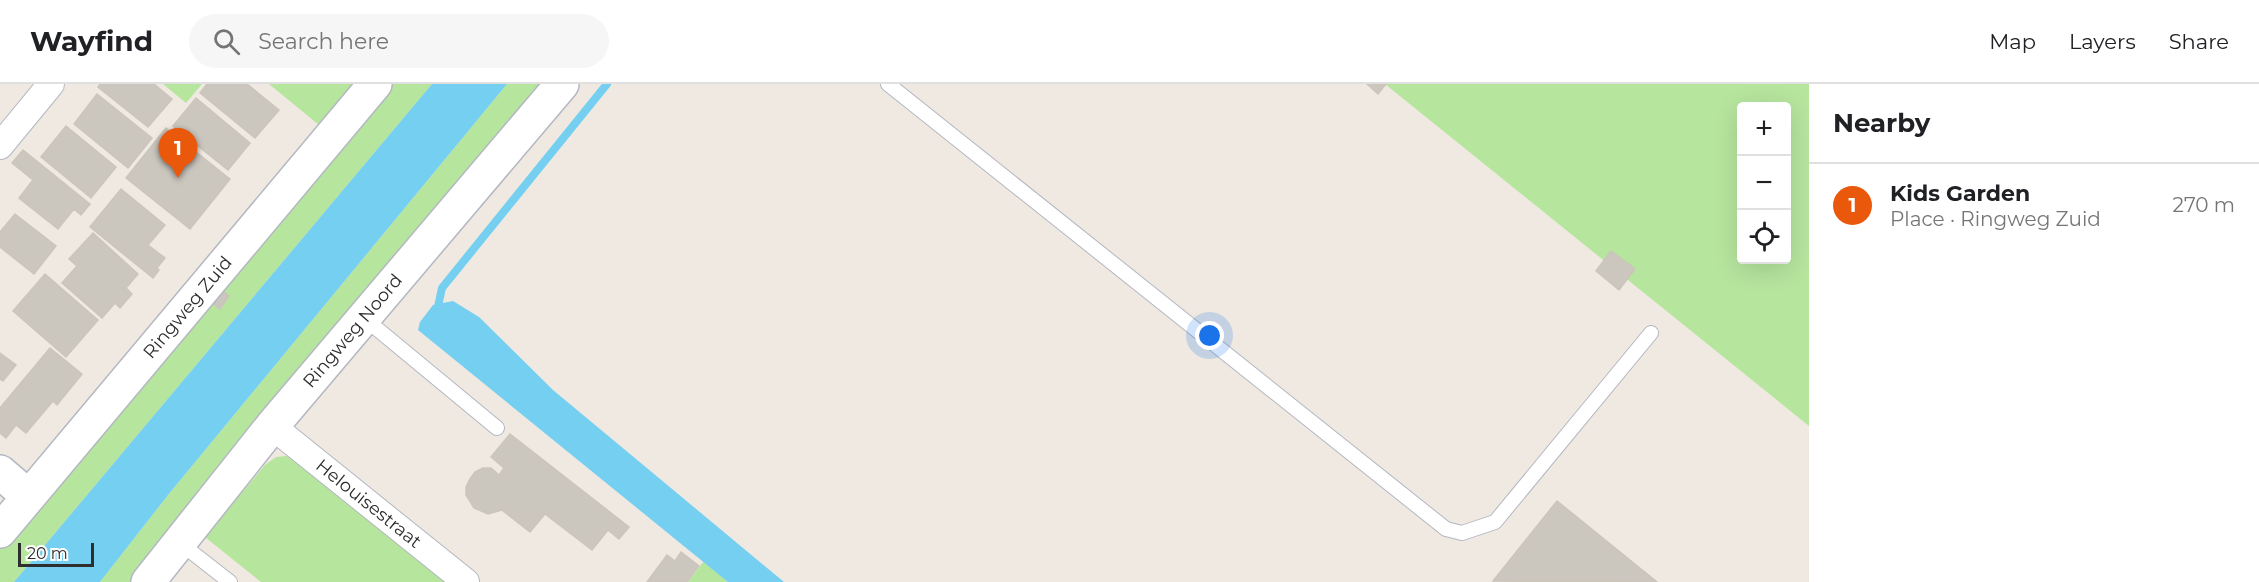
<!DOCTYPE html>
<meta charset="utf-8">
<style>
:root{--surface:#fff;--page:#f6f6f6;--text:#202124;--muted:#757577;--line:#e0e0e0;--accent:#ea580c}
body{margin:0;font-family:Montserrat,sans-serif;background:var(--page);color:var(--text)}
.controls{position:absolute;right:18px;top:18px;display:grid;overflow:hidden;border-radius:6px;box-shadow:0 6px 24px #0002}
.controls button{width:54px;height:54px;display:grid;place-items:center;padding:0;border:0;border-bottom:2px solid var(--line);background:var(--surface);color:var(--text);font:30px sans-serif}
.scale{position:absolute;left:18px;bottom:15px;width:76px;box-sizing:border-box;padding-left:6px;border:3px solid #2e2e2e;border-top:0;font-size:16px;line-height:21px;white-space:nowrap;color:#2e2e2e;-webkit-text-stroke:4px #fff;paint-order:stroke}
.you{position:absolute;left:1210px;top:252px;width:21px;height:21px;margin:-15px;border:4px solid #fff;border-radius:50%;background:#1a73e8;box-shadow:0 0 0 9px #1a73e833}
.badge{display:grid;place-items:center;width:39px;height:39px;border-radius:50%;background:var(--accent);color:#fff;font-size:20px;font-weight:700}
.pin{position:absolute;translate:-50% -50px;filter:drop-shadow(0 2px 3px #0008)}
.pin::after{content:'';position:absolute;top:32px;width:21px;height:18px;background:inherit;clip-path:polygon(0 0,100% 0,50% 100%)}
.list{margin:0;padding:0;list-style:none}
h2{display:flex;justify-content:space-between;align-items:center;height:78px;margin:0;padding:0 24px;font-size:26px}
h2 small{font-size:20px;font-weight:400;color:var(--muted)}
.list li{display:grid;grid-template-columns:39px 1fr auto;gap:18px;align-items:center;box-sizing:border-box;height:84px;padding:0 24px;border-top:2px solid var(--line)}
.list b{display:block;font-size:22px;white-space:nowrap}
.list p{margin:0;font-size:20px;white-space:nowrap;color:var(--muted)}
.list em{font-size:20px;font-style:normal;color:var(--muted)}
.icon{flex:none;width:33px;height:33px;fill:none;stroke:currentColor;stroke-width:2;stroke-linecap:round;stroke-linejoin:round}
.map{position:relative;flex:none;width:1809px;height:498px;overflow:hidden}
header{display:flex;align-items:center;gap:36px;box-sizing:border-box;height:84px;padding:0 30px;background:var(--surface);border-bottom:2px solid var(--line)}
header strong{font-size:28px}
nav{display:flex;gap:33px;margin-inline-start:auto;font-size:21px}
.search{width:420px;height:54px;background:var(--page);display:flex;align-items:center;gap:15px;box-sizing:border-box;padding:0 21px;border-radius:33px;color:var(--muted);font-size:22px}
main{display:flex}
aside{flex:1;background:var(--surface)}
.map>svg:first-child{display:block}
</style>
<header>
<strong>Wayfind</strong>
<div class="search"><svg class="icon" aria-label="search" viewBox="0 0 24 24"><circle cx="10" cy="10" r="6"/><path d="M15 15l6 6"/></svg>Search here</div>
<nav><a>Map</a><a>Layers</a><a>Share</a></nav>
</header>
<main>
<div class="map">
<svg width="1809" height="498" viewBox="0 0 1809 498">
<rect width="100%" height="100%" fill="#efe9e1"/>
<path fill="#b6e59e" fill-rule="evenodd" d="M163,0H202L186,19Z
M269,0H353L319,41Z
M385,0H432L14,498H0V464L35,414Z
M507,0H544L133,498H100L168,411Z
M1385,0H1809V342ZM1742,22H1786V176H1742Z
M287,372L298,374L453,498H261L205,453L265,381L276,373Z
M704,477L728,498H688Z"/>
<path fill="#75cff0" d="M432,0H507L168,411L100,498H14Z
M453,217L479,233L553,306L784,498H728L418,246L420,238L433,221Z"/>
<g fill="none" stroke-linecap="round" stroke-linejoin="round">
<path stroke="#75cff0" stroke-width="8" d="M437,227L442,204L607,0"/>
</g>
<path fill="#cbc7bf" stroke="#cbc5ba" stroke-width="1.5" d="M100,0H154L172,15L148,43L98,3Z
M207,0H247L279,26L255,54L200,9Z
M1367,0H1386L1378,10Z
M97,10L152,54L128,84L74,40Z
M196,14L250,59L228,86L173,42Z
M66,42L116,83L91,114L41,73Z
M166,44L230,95L190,145L126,94Z
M23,66L90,120L81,131L74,125L58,145L19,114L33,96L12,79Z
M121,105L165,141L148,161L165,174L157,184L159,186L153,194L90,143Z
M15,130L56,162L34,190L0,163V148Z
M93,149L138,190L126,204L132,210L120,224L115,219L102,234L62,199L77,182L69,175Z
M1611,167L1635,185L1619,206L1596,187Z
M45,190L98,236L66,273L13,227Z
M215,201L229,212L220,225L206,214Z
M50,264L82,290L57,321L53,317L26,349L16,341L6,354L0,349V324Z
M0,269L16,281L3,297L0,295Z
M510,350L629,443L619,455L608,446L592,466L545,430L530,448L502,426L488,430L474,424L466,411V403L470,395L475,388L483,384H491L499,391L504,384L491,373Z
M1557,417L1657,498L1493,497Z
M681,468L699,482L687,498H647L667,471L675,477Z"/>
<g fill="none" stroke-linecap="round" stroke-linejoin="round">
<g stroke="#b4b7c1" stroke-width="16">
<path id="lane" d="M888,0L1446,445L1462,449L1495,438L1651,249
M364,234L497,344
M180,459L230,498"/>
</g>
<g stroke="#b4b7c1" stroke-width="28">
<g id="street">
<path d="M0,62L51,0"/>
<path id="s1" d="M272,342L466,498"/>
</g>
</g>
<g stroke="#b4b7c1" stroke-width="36">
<g id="secondary">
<path d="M0,388L28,412"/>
<path id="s2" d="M0,447L375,0"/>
<path id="s3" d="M148,498L272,342L562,0"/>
</g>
</g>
<use href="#lane" stroke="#fff" stroke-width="14"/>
<use href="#street" stroke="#fff" stroke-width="26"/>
<use href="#secondary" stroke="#fff" stroke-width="33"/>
</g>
<g text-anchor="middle" stroke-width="4.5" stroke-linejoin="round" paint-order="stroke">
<g font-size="18" fill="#2e2e2e" stroke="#fff">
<text dy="6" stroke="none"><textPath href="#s2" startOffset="292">Ringweg Zuid</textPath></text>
<text dy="6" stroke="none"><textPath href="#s3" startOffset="324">Ringweg Noord</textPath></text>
<text dy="6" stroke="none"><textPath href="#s1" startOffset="124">Helouisestraat</textPath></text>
</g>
</g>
</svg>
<div class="controls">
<button>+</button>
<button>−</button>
<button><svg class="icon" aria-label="locate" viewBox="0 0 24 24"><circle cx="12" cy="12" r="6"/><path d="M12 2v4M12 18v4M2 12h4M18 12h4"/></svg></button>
</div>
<div class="scale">20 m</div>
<div class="you"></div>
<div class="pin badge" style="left:178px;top:94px">1</div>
</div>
<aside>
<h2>Nearby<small></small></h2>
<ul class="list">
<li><span class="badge">1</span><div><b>Kids Garden</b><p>Place · Ringweg Zuid</p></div><em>270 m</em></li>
</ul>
</aside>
</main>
